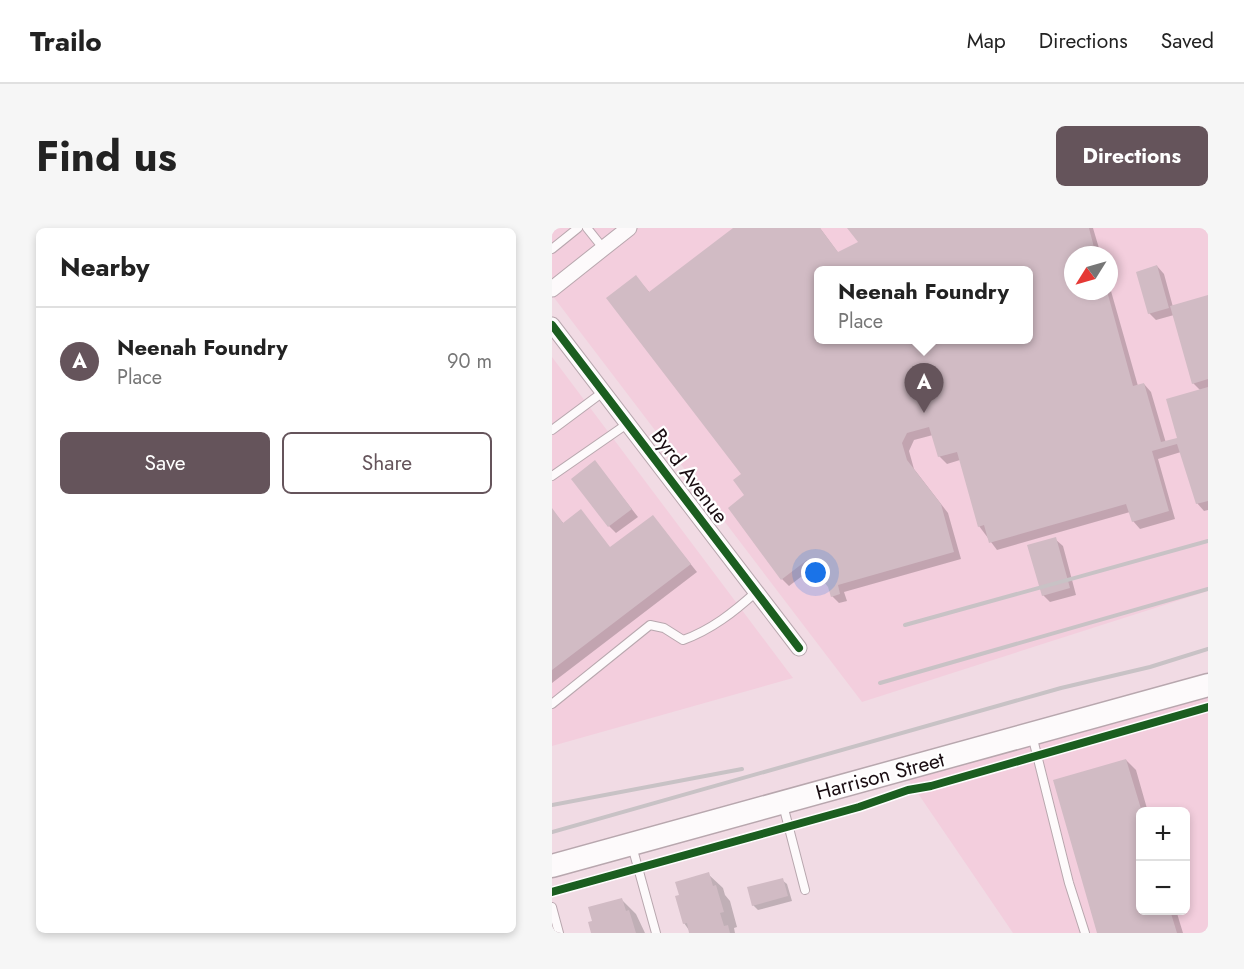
<!DOCTYPE html>
<meta charset="utf-8">
<style>
:root{--surface:#fff;--page:#f6f6f6;--text:#222;--muted:#767676;--line:#e0e0e0;--accent:#65545b}
body{margin:0;font-family:Jost,sans-serif;background:var(--page);color:var(--text)}
.controls{position:absolute;right:18px;bottom:18px;display:grid;overflow:hidden;border-radius:9px;box-shadow:0 3px 9px #0003}
.controls button{width:54px;height:54px;display:grid;place-items:center;padding:0;border:0;border-bottom:2px solid var(--line);background:var(--surface);color:var(--text);font:30px sans-serif}
.compass{position:absolute;left:512px;top:18px;width:54px;height:54px;border-radius:50%;background:var(--surface);box-shadow:0 3px 9px #0003;rotate:233deg}
.you{position:absolute;left:264px;top:345px;width:21px;height:21px;margin:-15px;border:4px solid #fff;border-radius:50%;background:#1a73e8;box-shadow:0 0 0 9px #1a73e833}
.badge{display:grid;place-items:center;width:39px;height:39px;border-radius:50%;background:var(--accent);color:#fff;font-size:20px;font-weight:700}
.pin{position:absolute;translate:-50% -50px;filter:drop-shadow(0 2px 3px #0008)}
.pin::after{content:'';position:absolute;top:32px;width:21px;height:18px;background:inherit;clip-path:polygon(0 0,100% 0,50% 100%)}
.popup{position:absolute;left:262px;top:38px;width:219px;height:78px;box-sizing:border-box;display:grid;place-content:center;border-radius:9px;background:var(--surface);filter:drop-shadow(0 2px 4px #0005);font-size:20px;white-space:nowrap;color:var(--muted)}
.popup b{font-size:22px;color:var(--text)}
.popup::after{content:'';position:absolute;left:50%;top:100%;margin-left:-12px;border:12px solid transparent;border-top-color:var(--surface)}
.list{margin:0;padding:0;list-style:none}
h2{display:flex;justify-content:space-between;align-items:center;height:78px;margin:0;padding:0 24px;font-size:26px}
h2 small{font-size:20px;font-weight:400;color:var(--muted)}
.list li{display:grid;grid-template-columns:39px 1fr auto;gap:18px;align-items:center;box-sizing:border-box;height:108px;padding:0 24px;border-top:2px solid var(--line)}
.list b{display:block;font-size:22px;white-space:nowrap}
.list p{margin:0;font-size:20px;white-space:nowrap;color:var(--muted)}
.list em{font-size:20px;font-style:normal;color:var(--muted)}
.actions{display:flex;gap:12px;padding:18px 24px}
.actions a{flex:1;padding:14px 0;border:2px solid var(--accent);border-radius:9px;text-align:center;font-size:21px;color:var(--accent)}
.actions .main{background:var(--accent);color:#fff}
.map{position:relative;flex:none;width:656px;height:705px;overflow:hidden;border-radius:9px}
header{display:flex;align-items:center;gap:36px;box-sizing:border-box;height:84px;padding:0 30px;background:var(--surface);border-bottom:2px solid var(--line)}
header strong{font-size:28px}
nav{display:flex;gap:33px;margin-inline-start:auto;font-size:21px}
.intro{display:flex;align-items:center;justify-content:space-between;box-sizing:border-box;height:144px;padding:0 36px}
h1{margin:0;font-size:42px}
.button{padding:15px 27px;border-radius:9px;background:var(--accent);color:#fff;font-size:21px;font-weight:700}
main{display:flex;gap:36px;padding:0 36px}
aside{flex:1;background:var(--surface);border-radius:9px;box-shadow:0 3px 9px #0003}
.map>svg:first-child{display:block}
</style>
<header>
<strong>Trailo</strong>
<nav><a>Map</a><a>Directions</a><a>Saved</a></nav>
</header>
<div class="intro"><h1>Find us</h1><a class="button">Directions</a></div>
<main>
<aside>
<h2>Nearby<small></small></h2>
<ul class="list">
<li><span class="badge">A</span><div><b>Neenah Foundry</b><p>Place</p></div><em>90 m</em></li>
</ul>
<div class="actions"><a class="main">Save</a><a>Share</a></div>
</aside>
<div class="map">
<svg width="656" height="705" viewBox="0 0 656 705">
<rect width="100%" height="100%" fill="#f1dbe4"/>
<path fill="#f3cedd" fill-rule="evenodd" d="M0,0H656V363L310,474L0,67ZM521,27H557V63H521ZM267,42H477V112H267Z
M0,129L42,185L241,450L0,518Z
M656,457V705H461L350,542ZM588,584H634V682H588Z"/>
<path fill="#0003" fill-rule="evenodd" d="M183,0H268L287,26L308,15L297,0H541L549,27H521V63H557V56L586,158L592,156L599,164L614,215L627,211L649,163L641,155L622,87L604,92L597,85L605,38L612,46L621,79L656,69V282L652,283L645,275L629,224L606,231L623,291L588,301L581,293L578,284L445,322L427,298L408,232L395,236L387,228L381,207L362,212L357,223L362,241L396,285L409,331L292,364L295,373L287,375L280,368L277,359L262,339L237,358L230,351L194,267L191,246L84,49L98,65ZM267,42H477V112H267Z
M43,234L86,289L64,305L57,298Z
M0,282L12,296L59,321L101,289L145,344L0,455Z
M503,311L511,318L524,367L498,374L491,367Z
M574,532L584,542L596,584H588V682H624L631,705H547Z
M156,646L171,660L173,667L178,673L185,699L182,700L183,705H139L132,695Z
M230,652L235,656L240,673L206,682L201,677Z
M69,671L84,686L93,705H40L41,694Z"/>
<path fill="#d1bbc4" fill-rule="evenodd" d="M181,0H268L286,24L306,14L295,0H537L544,27H521V63H555L581,158L592,155L609,214L625,210L614,171L656,159V273L644,276L625,216L600,223L617,283L580,294L574,276L437,315L432,297L426,299L405,224L386,229L377,199L355,205L350,215L355,232L389,276L402,324L286,357L288,366L279,369L276,359L255,332L229,352L176,280L192,267L181,252L189,246L54,70L84,47L97,64ZM267,42H477V112H267Z
M605,37L617,80L596,86L584,44Z
M656,67V151L640,156L618,78Z
M43,232L80,281L56,299L19,251Z
M0,280L11,295L29,281L58,319L101,287L139,336L0,442Z
M504,309L518,360L490,368L475,317Z
M574,531L590,584L588,682H618L625,705H545L501,552Z
M157,644L161,658L164,657L172,684L168,685L172,698L176,697L178,705H137L135,695L131,696L123,668L127,667L123,654Z
M231,650L236,668L200,678L195,659Z
M70,670L74,683L77,682L84,705H39L36,694L40,693L36,679Z"/>
<g fill="none" stroke-linecap="round" stroke-linejoin="round">
<g stroke="#b8a7ae" stroke-width="10">
<path id="lane" d="M35,0L51,20
M0,21L26,0
M0,202L51,164
M0,248L75,196
M0,476L98,397L112,400L131,412C159,402 182,384 204,364
M480,507L517,655L533,705
M231,577L253,662
M80,618L104,705
M0,679L7,705"/>
</g>
<g stroke="#b8a7ae" stroke-width="17">
<path id="street" d="M0,61L77,0
M0,97L247,420"/>
</g>
<g stroke="#b8a7ae" stroke-width="25">
<path id="secondary" d="M0,638L656,457"/>
</g>
<use href="#lane" stroke="#fdfafb" stroke-width="8"/>
<use href="#street" stroke="#fdfafb" stroke-width="15"/>
<use href="#secondary" stroke="#fdfafb" stroke-width="22"/>
<path stroke="#c8c2c5" stroke-width="4" d="M353,397L656,313
M328,455L656,361
M0,577L190,541
M0,604L509,460L598,439L656,421"/>
<g stroke="#fff" stroke-width="11">
<path id="cycleway" d="M0,97L247,420
M0,664L307,579L356,562L379,558L656,479"/>
</g>
<use href="#cycleway" stroke="#1b5e20" stroke-width="8"/>
</g>
<g text-anchor="middle" stroke-width="4.5" stroke-linejoin="round" paint-order="stroke">
<g font-size="21" fill="#190c11" stroke="#fff">
<text transform="translate(138 248) rotate(53)" y="7">Byrd Avenue</text>
<text transform="translate(328 548) rotate(-15)" y="7">Harrison Street</text>
</g>
</g>
</svg>
<div class="controls">
<button>+</button>
<button>−</button>
</div>
<svg class="compass" viewBox="-18 -18 36 36"><path d="M0-13l5 13h-10z" fill="#e53935"/><path d="M0 13l5-13h-10z" fill="#767676"/></svg>
<div class="you"></div>
<div class="pin badge" style="left:372px;top:185px">A</div>
<div class="popup"><b>Neenah Foundry</b>Place</div>
</div>
</main>
